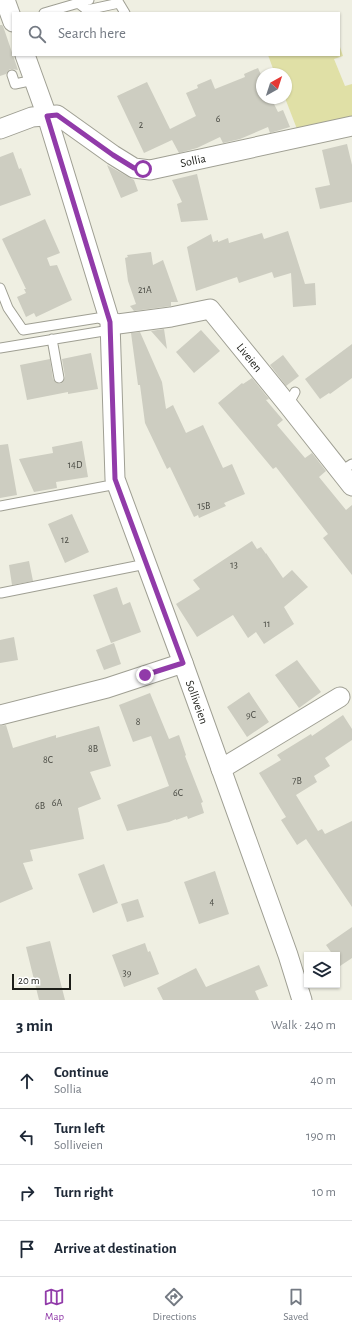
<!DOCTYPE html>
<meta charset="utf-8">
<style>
:root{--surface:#fff;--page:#f2f2f3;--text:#1f2937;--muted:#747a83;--line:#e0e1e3;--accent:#913ba9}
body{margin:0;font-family:"Alegreya Sans",sans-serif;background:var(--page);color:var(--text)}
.controls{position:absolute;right:12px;bottom:12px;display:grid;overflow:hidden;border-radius:0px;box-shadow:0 1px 3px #0004}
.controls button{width:36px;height:36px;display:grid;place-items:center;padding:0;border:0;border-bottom:1px solid var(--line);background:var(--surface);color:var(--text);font:20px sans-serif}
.compass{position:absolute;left:256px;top:68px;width:36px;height:36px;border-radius:50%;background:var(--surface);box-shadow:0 1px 3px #0004;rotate:39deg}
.scale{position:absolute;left:12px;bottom:10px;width:59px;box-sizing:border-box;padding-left:4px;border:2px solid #1c1d18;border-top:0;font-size:11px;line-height:14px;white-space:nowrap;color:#1c1d18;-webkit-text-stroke:3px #fff;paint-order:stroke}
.stop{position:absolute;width:12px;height:12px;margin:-9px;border:3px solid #913ba9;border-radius:50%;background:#fff}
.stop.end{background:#913ba9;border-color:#fff;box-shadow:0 1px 4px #0008}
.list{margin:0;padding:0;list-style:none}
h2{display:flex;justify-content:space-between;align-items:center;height:52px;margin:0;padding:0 16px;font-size:17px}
h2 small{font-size:13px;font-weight:400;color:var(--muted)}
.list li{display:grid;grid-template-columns:26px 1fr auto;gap:12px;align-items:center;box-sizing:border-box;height:56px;padding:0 16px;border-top:1px solid var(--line)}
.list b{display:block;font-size:15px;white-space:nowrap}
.list p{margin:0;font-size:13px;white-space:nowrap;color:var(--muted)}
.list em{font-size:13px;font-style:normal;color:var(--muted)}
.icon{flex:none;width:22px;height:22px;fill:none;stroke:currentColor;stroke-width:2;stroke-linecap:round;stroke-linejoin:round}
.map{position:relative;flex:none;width:352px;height:1000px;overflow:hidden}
.search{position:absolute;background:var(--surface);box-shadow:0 1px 3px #0004;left:12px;right:12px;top:12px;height:44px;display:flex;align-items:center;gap:10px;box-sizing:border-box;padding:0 14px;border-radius:0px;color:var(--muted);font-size:15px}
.sheet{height:276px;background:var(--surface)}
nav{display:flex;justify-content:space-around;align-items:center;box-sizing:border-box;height:56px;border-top:1px solid var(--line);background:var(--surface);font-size:11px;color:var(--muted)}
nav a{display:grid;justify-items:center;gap:2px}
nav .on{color:var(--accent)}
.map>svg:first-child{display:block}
</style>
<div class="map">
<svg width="352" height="1000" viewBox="0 0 352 1000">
<rect width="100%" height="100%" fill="#efefe2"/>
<path fill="#e0e0a6" d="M339,44L343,56L334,59L345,86L352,84V117L297,129L285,98L286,74H275L268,55H339Z"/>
<path fill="#cdcdc1" d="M0,25H2L3,26L18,70L10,69L6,74L0,76Z
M258,68L262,77V98H271L278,112L283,110L290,127L270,133L268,127L240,139L223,143L220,137L197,148L179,153L172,140L144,153L117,96L147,82L170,129L196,116L186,93L198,88L197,85L211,79L215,89L245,77L244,74Z
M347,144L352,165V202L320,209L315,188L330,185L322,150Z
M13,152L19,169L21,168L31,195L0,206V157Z
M107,165L134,180L138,191L121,198Z
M197,174L208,220L181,222L177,204L182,202L172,180Z
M45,219L60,253L47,258L50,266L57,265L72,300L36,317L34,313L26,317L17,297L26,293L24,289H26L2,239Z
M288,231L305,284L315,283L316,305L293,307L291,273L274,278L272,272L239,283L237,277L196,291L187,247L211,234L213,242L218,240V242L228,238L229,243L262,233L264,239Z
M151,252L153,265L163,260L178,302H171V306L134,311L130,306L136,304L128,281L125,258L128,257L127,255Z
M164,329L167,349L151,331Z
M201,330L220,351L194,373L176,352Z
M140,332L162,382L166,409L173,405L186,433L203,425L223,468L232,464L245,494L224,503L226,506L199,518L198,515L194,517L170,467L167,469L145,423L140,385H138L131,333Z
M352,344V378L330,394L329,393L320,399L305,379Z
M91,353L98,389L68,394V392L27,400L20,365L50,359L53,379L57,383L60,384L63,382L65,377L62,359Z
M283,355L299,376L286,386L270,365Z
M252,378L269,399L266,400L283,420L277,425L305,458L312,453L326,471L319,477L346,510L352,505V575L323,538L328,534L276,467L273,469L218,403L242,383L243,384Z
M82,441L88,477L56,482L57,488L34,492L19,459L53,453L52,447Z
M8,444L17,495L0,498V445Z
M72,514L89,552L65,563L48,524Z
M252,541L257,549L261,547L266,554V553L283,578L292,570L308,587L284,607L294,624L264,644L256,632L248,638L233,615L197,637L176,604L200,589L193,580Z
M29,561L33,581L12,585L9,565Z
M117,587L123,605L130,602L141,632L111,643L93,595Z
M14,637L18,660L0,663V640Z
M114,643L121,664L104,670L96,650Z
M297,660L321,692L299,708L275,675Z
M249,692L269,722L247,737L227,707Z
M150,693L169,739L179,735L186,755L185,756L203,802L201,803L204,813L188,819L187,816L176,820V819L169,822L127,831L117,805L169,786L151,736L133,742L119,705Z
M343,715L352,729V740L325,758L330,766L314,776L317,782L296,795L318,831L322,829L325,834L352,821V907L306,839L297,845L281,820L286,817L259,773L281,760L277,755L311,734L312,736Z
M6,725L13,748L56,735V738L99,726L111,766L90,772L101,799L78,808L84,839L30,850L33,861L23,863L33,889L0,903V726Z
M104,864L118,903L93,913L78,874Z
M215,871L229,914L199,924L184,882Z
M138,899L144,917L127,922L121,904Z
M352,927V958L337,968V955H333L326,945Z
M50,941L65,1000H39L26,947Z
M145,943L148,952L150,951L159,974L124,987L112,955Z
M259,965L268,986L255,991L259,1000H163L157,988L196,968L206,987Z"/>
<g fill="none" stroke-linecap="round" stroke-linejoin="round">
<g stroke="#9f9f93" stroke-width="11">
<path id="service" d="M78,3L87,10L119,3L125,13
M44,13L89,0
M12,75L15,84L34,80
M0,288L8,308L23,330L98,318L110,322
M52,339L59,378
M0,348L110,330
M288,405L295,392
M341,471L352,464
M0,506L117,484
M1,593L146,564"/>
</g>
<g stroke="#9f9f93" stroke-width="21">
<g id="minor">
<path d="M5,0L13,22"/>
<path id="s1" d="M25,55L47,116L110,322L115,479L183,663L288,955L302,1000"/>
<path id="s2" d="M0,129L32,117L57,115L113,155L134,168L150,170L352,126"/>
<path id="s3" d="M110,322L118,324L171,317L210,309L288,405L352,486"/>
<path d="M0,715L107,688L183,663"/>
<path d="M221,769L340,697"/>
</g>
</g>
<use href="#service" stroke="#fff" stroke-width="9"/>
<use href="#minor" stroke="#fff" stroke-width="19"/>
</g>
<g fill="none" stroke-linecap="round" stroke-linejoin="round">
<path stroke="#913ba9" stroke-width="5" d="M143,169L134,168L113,155L57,115L47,116L110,322L115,479L183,663L145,675"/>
</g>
<g text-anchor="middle" stroke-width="3" stroke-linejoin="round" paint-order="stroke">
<g font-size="10" fill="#484942">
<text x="218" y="122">6</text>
<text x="141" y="128">2</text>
<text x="145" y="293">21A</text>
<text x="75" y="468">14D</text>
<text x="204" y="509">15B</text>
<text x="65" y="543">12</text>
<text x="234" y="568">13</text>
<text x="267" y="627">11</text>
<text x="251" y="718">9C</text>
<text x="138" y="725">8</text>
<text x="93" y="752">8B</text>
<text x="48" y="763">8C</text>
<text x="297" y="784">7B</text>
<text x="178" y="796">6C</text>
<text x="57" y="806">6A</text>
<text x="40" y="809">6B</text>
<text x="212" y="905">4</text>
<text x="127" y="976">39</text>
</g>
<g font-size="12" fill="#1c1d18" stroke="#fff">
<text dy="4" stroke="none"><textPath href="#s2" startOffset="213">Sollia</textPath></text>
<text dy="4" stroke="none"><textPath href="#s3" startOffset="164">Liveien</textPath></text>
<text dy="4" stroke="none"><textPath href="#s1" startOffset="675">Solliveien</textPath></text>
</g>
</g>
</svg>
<div class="controls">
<button><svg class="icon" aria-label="layers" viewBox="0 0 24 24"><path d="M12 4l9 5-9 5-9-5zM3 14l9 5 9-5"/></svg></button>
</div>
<svg class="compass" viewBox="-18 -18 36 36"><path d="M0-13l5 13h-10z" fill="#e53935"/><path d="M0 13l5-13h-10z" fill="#747a83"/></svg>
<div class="scale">20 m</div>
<div class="stop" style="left:143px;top:169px"></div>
<div class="stop end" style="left:145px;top:675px"></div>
<div class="search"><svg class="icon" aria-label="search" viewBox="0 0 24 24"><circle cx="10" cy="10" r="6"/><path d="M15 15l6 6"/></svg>Search here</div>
</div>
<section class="sheet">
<h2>3 min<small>Walk · 240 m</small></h2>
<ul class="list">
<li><svg class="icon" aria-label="ahead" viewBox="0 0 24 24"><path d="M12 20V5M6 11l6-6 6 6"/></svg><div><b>Continue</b><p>Sollia</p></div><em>40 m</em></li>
<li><svg class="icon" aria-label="left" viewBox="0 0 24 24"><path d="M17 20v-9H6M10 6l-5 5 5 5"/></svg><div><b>Turn left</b><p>Solliveien</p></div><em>190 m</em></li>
<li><svg class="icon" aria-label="right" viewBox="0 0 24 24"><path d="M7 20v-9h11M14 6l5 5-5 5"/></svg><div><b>Turn right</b></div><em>10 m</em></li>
<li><svg class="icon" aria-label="arrive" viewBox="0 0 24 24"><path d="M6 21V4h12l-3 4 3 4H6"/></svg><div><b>Arrive at destination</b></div></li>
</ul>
</section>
<nav>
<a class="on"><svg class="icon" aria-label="map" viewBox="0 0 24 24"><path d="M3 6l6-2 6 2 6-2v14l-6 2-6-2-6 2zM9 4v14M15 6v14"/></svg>Map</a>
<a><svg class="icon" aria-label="directions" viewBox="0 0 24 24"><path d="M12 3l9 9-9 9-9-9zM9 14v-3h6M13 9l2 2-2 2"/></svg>Directions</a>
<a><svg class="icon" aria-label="saved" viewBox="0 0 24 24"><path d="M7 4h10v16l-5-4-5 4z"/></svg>Saved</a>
</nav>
